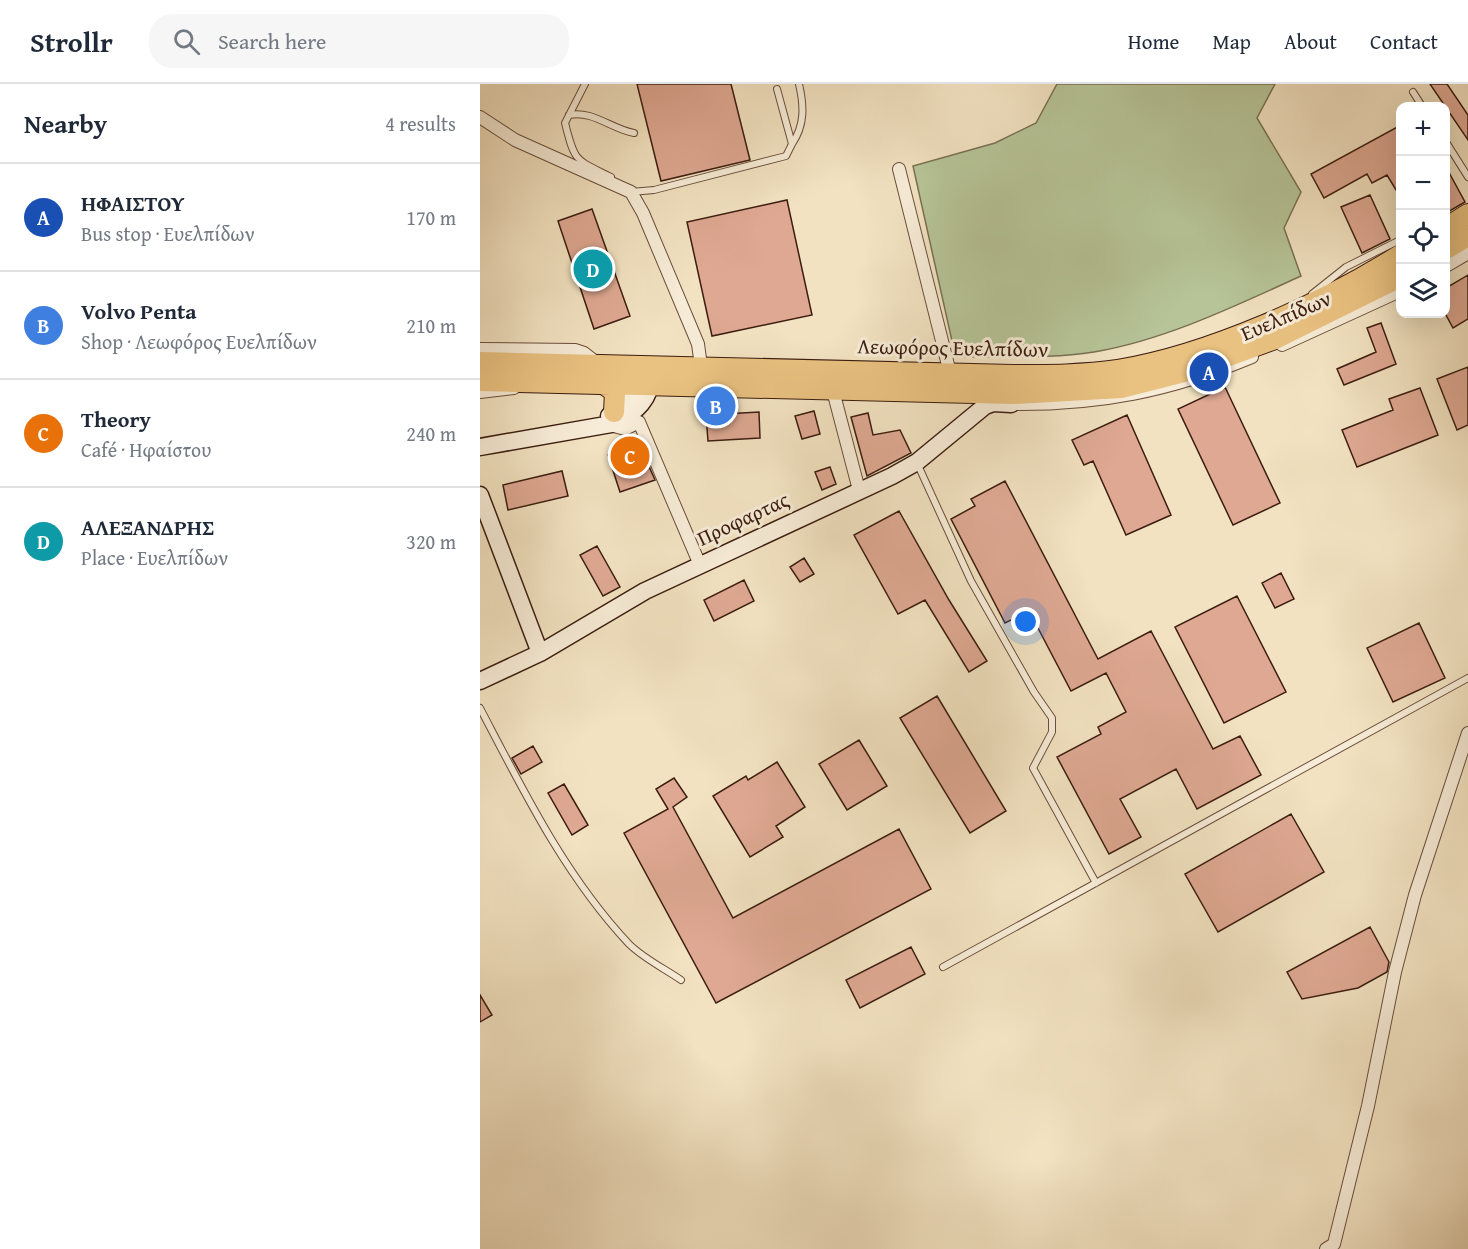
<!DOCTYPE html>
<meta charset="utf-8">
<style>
:root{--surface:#fff;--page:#f6f6f7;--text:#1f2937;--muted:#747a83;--line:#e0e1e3;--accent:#8f2418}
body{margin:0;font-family:"Gentium Book Plus",serif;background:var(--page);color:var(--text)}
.controls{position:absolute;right:18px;top:18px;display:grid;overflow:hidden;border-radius:12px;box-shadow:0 6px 24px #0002}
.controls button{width:54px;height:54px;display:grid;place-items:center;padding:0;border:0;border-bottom:2px solid var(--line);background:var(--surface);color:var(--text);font:30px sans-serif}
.you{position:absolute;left:546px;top:538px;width:21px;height:21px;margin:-15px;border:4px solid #fff;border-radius:50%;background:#1a73e8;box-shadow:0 0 0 9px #1a73e833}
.badge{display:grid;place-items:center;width:39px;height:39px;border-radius:50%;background:var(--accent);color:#fff;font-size:20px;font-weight:700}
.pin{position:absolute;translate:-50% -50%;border:3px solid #fff;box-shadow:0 2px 6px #0006}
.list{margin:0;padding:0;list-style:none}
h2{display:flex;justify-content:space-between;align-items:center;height:78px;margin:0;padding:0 24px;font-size:26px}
h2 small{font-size:20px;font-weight:400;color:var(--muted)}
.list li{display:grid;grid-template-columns:39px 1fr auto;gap:18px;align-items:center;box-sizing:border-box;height:108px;padding:0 24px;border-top:2px solid var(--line)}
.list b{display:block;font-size:22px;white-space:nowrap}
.list p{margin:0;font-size:20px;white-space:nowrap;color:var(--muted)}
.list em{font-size:20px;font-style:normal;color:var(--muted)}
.icon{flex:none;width:33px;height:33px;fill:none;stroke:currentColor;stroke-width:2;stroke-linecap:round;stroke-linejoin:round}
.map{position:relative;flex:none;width:988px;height:1165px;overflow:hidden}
header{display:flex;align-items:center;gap:36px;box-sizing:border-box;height:84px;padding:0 30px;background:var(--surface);border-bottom:2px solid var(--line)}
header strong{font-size:28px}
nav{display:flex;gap:33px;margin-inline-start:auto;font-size:21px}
.search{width:420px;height:54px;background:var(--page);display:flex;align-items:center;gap:15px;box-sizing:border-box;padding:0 21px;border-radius:24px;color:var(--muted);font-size:22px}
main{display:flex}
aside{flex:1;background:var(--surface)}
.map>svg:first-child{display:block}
</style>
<header>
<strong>Strollr</strong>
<div class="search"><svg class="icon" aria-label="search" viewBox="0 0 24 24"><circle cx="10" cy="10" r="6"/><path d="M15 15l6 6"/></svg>Search here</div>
<nav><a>Home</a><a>Map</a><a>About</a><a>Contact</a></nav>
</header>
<main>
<aside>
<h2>Nearby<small>4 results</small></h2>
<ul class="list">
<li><span class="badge" style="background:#1a4fb4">A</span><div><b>ΗΦΑΙΣΤΟΥ</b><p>Bus stop · Ευελπίδων</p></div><em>170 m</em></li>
<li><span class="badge" style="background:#3f7fe0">B</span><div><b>Volvo Penta</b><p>Shop · Λεωφόρος Ευελπίδων</p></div><em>210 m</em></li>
<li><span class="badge" style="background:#e8710a">C</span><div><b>Theory</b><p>Café · Ηφαίστου</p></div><em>240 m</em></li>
<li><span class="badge" style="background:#0f9aa8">D</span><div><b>ΑΛΕΞΑΝΔΡΗΣ</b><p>Place · Ευελπίδων</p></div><em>320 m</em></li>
</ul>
</aside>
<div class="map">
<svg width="988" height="1165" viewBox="0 0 988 1165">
<rect width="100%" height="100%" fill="#f2e2c1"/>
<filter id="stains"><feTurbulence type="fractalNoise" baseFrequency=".00333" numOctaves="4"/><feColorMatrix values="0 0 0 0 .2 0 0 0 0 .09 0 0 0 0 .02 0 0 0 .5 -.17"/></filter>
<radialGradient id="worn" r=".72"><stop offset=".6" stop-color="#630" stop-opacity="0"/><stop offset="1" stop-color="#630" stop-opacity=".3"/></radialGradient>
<path fill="#b6c497" stroke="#797054" stroke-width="1.5" d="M577,0H795L777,34L821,108L804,144L821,192C755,222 685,256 614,268C570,275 524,272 480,273L474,266L433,82L515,59L556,39Z"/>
<path fill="#dea892" stroke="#3c1d10" stroke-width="1.5" d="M157,0H251L270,76L181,97Z
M950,0H967L988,31V56Z
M921,41V114L907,91L892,99L887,90L844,114L831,90Z
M966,83L985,118L966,129Z
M890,111L910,155L882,169L861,123Z
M307,116L332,231L232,252L207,138Z
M112,125L150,232L114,245L78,137Z
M988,191V235L973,244L966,231V204Z
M901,239L916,280L864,301L857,285L896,268L887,244Z
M988,283V341L977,346L957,295Z
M745,303L800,419L753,441L698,325Z
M940,304L958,351L877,383L862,346L913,326L909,315Z
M334,327L340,350L322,355L315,332Z
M279,328L280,354L228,357L226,331Z
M388,329L393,351L420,346L431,369L387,392L371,333Z
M647,331L691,431L646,451L613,377L604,381L592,356Z
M159,360L175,396L140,408L128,371Z
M350,383L356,400L342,406L335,388Z
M82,387L88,412L28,426L23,401Z
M525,397L618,575L671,547L733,665L760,652L781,691L717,725L696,685L640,715L661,753L629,770L577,673L621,650L618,643L646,628L626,589L591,607L549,527L525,539L471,435L495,422L491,415Z
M419,427L469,516L507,577L489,588L445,516L418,530L374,451Z
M117,462L140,503L123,512L100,471Z
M324,474L334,490L320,498L310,483Z
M801,489L814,515L795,524L782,499Z
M264,496L274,517L234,537L224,516Z
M757,512L806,608L744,639L695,543Z
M939,539L965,594L913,618L887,564Z
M457,612L526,727L490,749L420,634Z
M379,656L407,702L367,726L339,680Z
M53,662L62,678L41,690L32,674Z
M297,678L325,723L296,742L303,753L270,773L233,712L266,692L268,696Z
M194,694L207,713L193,723L253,834L419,745L451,805L236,919L144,749L188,725L176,705Z
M84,700L108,741L92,751L68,709Z
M811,730L844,788L738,848L705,790Z
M890,843L909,878L907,888L878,904L822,915L807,888Z
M431,863L445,890L380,924L366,896Z
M0,911L12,931L0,938Z"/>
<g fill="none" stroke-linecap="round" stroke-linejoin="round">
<g stroke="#6a4e3c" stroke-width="8">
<path id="lane" d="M105,0L85,39C95,79 95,75 131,93
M933,8L942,22
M89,31C113,26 131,45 154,49
M966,58L988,93
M312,60C325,41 324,22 319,0
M151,108L174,106L306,72L312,60L297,5
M832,210L866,183L920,156
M437,379L491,497L554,608L572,634V648L553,684L616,799
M0,624C43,706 85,792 149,860C163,874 185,885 201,896
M463,883L988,594"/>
</g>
<g stroke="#6a4e3c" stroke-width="14">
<path id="street" d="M0,33L35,56L151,108L163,129L218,260L221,282
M419,85L470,289
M966,182L988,169
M802,261L920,207
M0,265L95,266L104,269L118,280
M352,303L379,406
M0,308L34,304
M531,320C620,321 690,307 772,273
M130,341L145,345L159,338L220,481
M846,1165L854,1160L888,1022L915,888L935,811L988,649"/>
</g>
<g stroke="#3c1d10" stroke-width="19">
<path id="secondary" d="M129,332L151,310L153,289
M0,363L137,339C155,328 172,315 171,291
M0,411L60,569
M0,597L60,569L165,507L412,392L437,378L505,322L513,319L531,320L534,310"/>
</g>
<g stroke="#3c1d10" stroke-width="22">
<path id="primary" d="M966,144L988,130
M966,165L988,152
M0,278L533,291C568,291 603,291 638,286C729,271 842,220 920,171
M0,297L534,310L641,304L708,287L795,255L920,193
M122,299L135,308L134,328"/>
</g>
<use href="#lane" stroke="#f7ecd7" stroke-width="6"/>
<use href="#street" stroke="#f7ecd7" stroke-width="12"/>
<use href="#secondary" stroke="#f7ecd7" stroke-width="16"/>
<use href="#primary" stroke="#e9c180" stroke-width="20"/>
</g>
<g text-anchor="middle" stroke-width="6" stroke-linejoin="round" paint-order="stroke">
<g font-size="21" fill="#3c1d10" stroke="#f7ecd7">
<text transform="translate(806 232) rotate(-23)" y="7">Ευελπίδων</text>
<text transform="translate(473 264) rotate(1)" y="7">Λεωφόρος Ευελπίδων</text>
<text transform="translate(263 435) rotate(-25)" y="7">Προφαρτας</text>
</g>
</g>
<rect width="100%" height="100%" filter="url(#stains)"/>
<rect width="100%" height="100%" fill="url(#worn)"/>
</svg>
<div class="controls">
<button>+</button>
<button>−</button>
<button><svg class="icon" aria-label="locate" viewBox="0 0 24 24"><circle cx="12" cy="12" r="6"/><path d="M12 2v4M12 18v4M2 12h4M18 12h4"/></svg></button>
<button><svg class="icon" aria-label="layers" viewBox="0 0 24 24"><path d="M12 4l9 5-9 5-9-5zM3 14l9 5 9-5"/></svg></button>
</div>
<div class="you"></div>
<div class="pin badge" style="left:729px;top:288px;background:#1a4fb4">A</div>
<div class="pin badge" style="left:236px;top:322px;background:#3f7fe0">B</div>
<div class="pin badge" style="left:150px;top:372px;background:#e8710a">C</div>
<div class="pin badge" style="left:113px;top:185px;background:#0f9aa8">D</div>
</div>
</main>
